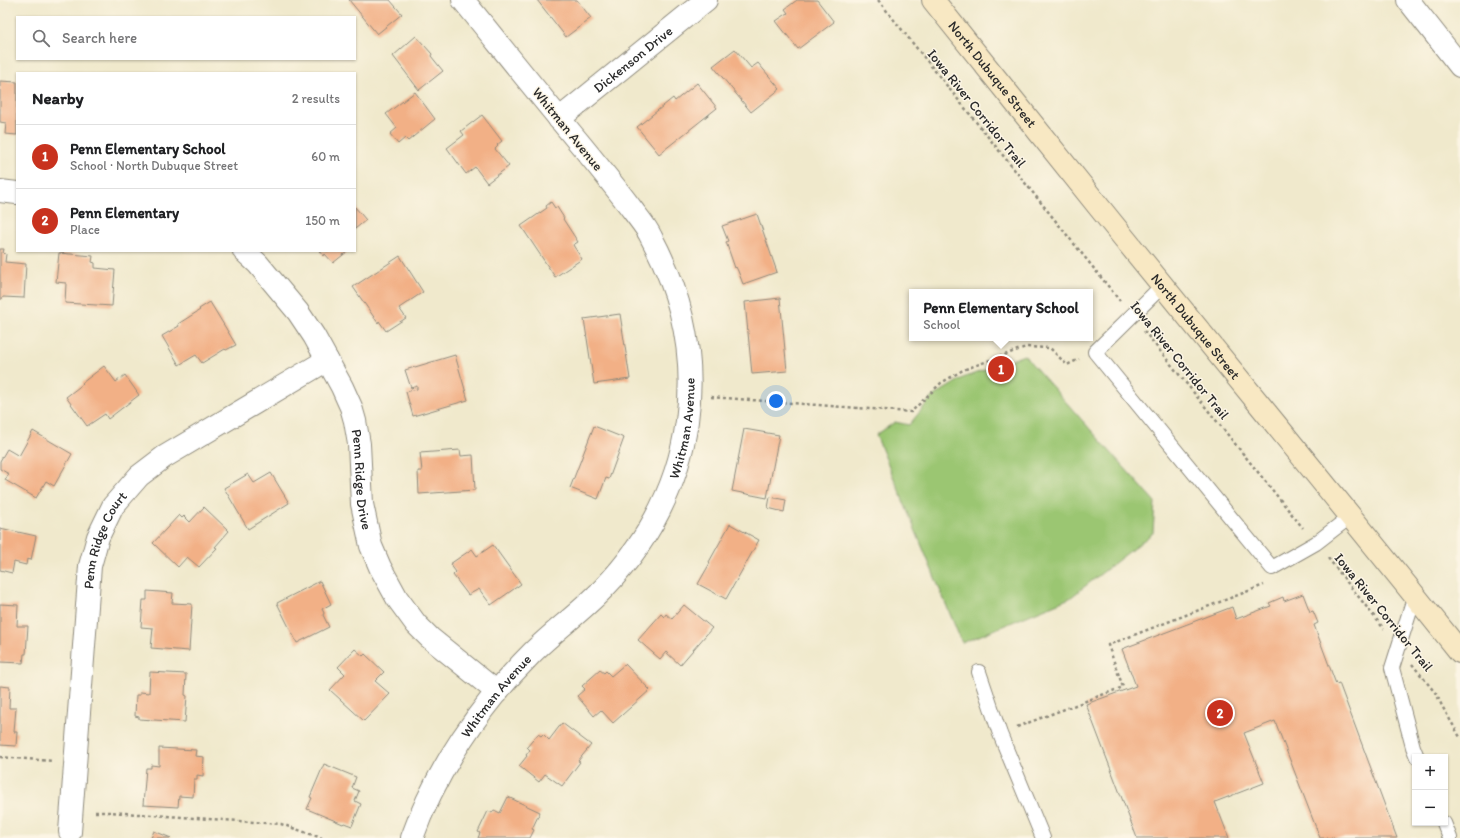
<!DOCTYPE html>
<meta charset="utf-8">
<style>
:root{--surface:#fff;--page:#f6f6f6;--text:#202124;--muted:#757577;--line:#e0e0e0;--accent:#c8321e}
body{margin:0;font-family:Itim,sans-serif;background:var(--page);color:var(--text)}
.controls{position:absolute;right:12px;bottom:12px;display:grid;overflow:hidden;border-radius:0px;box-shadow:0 1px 3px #0004}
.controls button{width:36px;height:36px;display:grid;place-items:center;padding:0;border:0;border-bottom:1px solid var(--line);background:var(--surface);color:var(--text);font:20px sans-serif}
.you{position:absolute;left:776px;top:401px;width:14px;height:14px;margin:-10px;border:3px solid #fff;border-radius:50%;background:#1a73e8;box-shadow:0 0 0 6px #1a73e833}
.badge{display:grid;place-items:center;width:26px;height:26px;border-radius:50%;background:var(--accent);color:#fff;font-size:13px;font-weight:700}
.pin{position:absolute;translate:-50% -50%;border:2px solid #fff;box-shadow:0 1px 4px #0006}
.popup{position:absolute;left:909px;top:289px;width:184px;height:52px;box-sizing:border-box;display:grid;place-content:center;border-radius:0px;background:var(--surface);filter:drop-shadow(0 1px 3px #0005);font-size:13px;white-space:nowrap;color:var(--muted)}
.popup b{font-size:15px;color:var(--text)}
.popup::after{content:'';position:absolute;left:50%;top:100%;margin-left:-8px;border:8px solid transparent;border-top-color:var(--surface)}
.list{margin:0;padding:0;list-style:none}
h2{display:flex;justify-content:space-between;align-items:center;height:52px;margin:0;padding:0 16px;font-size:17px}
h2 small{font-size:13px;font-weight:400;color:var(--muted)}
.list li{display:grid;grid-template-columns:26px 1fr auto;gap:12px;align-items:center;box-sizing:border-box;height:64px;padding:0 16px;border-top:1px solid var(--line)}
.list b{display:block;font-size:15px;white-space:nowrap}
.list p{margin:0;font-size:13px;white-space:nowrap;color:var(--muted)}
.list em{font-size:13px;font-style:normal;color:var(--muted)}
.icon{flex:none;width:22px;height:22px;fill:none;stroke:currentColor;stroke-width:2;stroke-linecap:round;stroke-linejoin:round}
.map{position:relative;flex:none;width:1460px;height:838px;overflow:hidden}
.search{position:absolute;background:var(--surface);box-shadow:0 1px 3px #0004;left:16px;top:16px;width:340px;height:44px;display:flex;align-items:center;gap:10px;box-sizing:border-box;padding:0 14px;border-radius:0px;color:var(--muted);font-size:15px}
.panel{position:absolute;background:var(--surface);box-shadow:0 1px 3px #0004;left:16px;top:72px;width:340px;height:180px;border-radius:0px}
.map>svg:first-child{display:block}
</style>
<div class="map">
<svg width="1460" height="838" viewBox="0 0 1460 838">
<rect width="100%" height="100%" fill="#fcf5e5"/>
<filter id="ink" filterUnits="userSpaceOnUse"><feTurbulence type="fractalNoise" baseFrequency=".025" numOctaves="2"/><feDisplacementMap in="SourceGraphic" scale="8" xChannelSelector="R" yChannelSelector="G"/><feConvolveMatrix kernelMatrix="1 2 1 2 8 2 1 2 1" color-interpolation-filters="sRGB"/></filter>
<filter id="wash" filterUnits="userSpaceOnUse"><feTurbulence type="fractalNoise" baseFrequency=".012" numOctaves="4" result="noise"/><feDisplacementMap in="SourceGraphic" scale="16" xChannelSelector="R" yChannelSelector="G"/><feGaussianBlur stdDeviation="0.9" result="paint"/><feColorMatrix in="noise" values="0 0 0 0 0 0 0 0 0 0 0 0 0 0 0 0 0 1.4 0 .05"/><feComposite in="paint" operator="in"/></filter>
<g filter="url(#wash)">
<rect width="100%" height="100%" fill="#f0e9cc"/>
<path fill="#9bc672" stroke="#63784e" d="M1024,355L1155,502L1153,533L1070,598L962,643L876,435L895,422L909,425L932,397L963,378Z"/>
<g id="blocks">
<path fill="#f2b086" d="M349,0H390L402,14L377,34Z
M537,0H577L591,18L566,37Z
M797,0H817L834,22L798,49L776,21L788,13L785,9Z
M416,36L432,54L431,56L443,71L419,90L393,56Z
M735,49L751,68L758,63L780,89L751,112L713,66Z
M0,81L17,82V135L5,134L6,123L0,122Z
M697,83L717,108L659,154L637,127L673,98L675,101Z
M415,92L435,119L408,141L405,138L398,144L390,134L397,128L386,114Z
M482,115L502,141L497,145L498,146L495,149L509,166L487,183L475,167L466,174L447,148L464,135L461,131Z
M551,202L555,208L557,207L564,218L563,219L578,242L573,245L582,259L555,277L521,226L547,208L546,206Z
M355,207L366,220L355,229Z
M757,214L777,272L743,284L738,271L736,267L735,268L726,242L728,241L722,226Z
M0,249H4L3,253L6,254L5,262L26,264L24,298L3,297L2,299H0Z
M320,251H348L333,263L325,254L324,256Z
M59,253L93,256L92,262L95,263V268L115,270L112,306L65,303L66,283L56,282Z
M400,256L423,292L399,308L406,318L386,331L379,321L378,323L353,287Z
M780,298L787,371L752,374L745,302Z
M210,302L236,345L226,350L225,349L202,363L196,355L179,365L162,336L179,326L178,324L200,310L199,309Z
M620,314L630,379L594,384L584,319Z
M455,355L468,400L413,416L406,392L417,389V386L411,388L405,370Z
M104,366L116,382L125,375L139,395L108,419L105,414L87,426L66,397L83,384L82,383Z
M594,426L624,438L609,479L606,478L598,499L570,488Z
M744,429L779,435L767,498L732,491Z
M33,431L72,454L54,486L46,481L36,498L5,480L9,474L0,469V461L7,449L19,456Z
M460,450L461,456L473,455L475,490L419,494L418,471H422L420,453Z
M271,473L289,503L248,529L224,488L248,474L254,483Z
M770,497L786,500L784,512L768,508Z
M204,507L229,531L215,547L217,548L199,567L187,557L178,567L153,543L179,515L182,518L184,516L190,522Z
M730,524L759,540L726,599L698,584L710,563L709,562Z
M0,528L36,536L31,560L27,559L26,565L14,562L12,573L0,570Z
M493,545L521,584L491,605L479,589L468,595L453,575L456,572L450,564L472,549L477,556Z
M320,581L331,604L322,609L324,613L323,615L329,627L297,643L277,603Z
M147,591L173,593L172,603L192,604L189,651L151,648L153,628L141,627L143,600H147Z
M1303,594L1310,612L1313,611L1318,623L1314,625L1336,684L1339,683L1397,838H1320L1275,721L1244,733L1264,783L1215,802L1229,838H1137L1086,704L1136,686L1122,649L1232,607L1236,619L1271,606L1269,603L1283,597L1284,601Z
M0,604L18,605L17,626H28L26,654H24L23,663L0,662Z
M684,605L712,628L680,665L666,652L660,659L638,640L661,614L664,617L666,614L672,619Z
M355,649L363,656L365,654L384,672L375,681L390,694L364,721L330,690L345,674L338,667Z
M625,664L650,690L613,723L601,710L594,716L577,696L585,689L582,686L600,670L604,673L606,671L611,676Z
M150,672L186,674L185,695L187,696L185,722L139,719V717L135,716L136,695H140V692L149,693Z
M0,686L10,687L9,708H16L14,732H17L16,746L0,745Z
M562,723L591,745L578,761L580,762L562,786L545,774L539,782L519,766L527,756L526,755L530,750L527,747L538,734L541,736L543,734L549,740Z
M159,748L196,750L195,756L204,757L203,776L197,775V779H194L193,797L179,796L178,807L143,805L146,768H151V765L159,766Z
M324,764L356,777L352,788L359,791L355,801L361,804L352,826L344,823L343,824L307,809L312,798L310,797Z
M508,797L540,812L532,829L534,830L530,838H478L480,833L478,832L488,811L492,813L494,810L500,813Z
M154,831L171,838H151Z"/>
</g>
</g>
<g filter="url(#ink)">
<use href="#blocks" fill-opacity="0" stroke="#8e8a7c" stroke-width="1"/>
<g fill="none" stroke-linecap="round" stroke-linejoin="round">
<g stroke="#8e8a7c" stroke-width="16">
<path id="lane" d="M1163,285L1095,352L1272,568L1316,543L1351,516
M1415,595L1392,668L1413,747L1417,757
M979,672L1000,734L1043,838
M1444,823L1450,838"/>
</g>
<g stroke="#8e8a7c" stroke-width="24">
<g id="street">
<path d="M1408,0L1460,66"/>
<path id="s1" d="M559,119L706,0"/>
<path d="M0,191L17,193"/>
<path id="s2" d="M244,251L258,264L298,312L314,336L342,387L351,407L355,421L359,444L362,504L371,546L380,567L397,598L416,624L430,638L497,692"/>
<path id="s3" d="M70,832L90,566L98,537L113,506L139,476L164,457L327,360"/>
<path id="s4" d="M412,838C436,770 481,704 532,653C554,631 581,612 603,589C698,490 716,358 651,237C647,228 640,220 634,212C617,189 599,167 581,145C541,97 502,48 463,0"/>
</g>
</g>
<g stroke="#8e8a7c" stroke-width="24">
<g id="secondary">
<path id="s5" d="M933,0C989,69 1044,138 1099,207C1219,356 1341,503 1460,652"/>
</g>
</g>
<path stroke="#8e8a7c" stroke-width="2.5" stroke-dasharray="3 3" stroke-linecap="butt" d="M878,0L1120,301
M1144,331L1303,528
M711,397L911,412L941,383L963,370L1026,347L1050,348L1067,365L1079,359
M1328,558L1384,629
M1412,664L1437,695L1442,706L1460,737
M1017,727L1123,687L1108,645L1264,585
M0,757L53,761
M95,812H110L281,824L322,838"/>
<use href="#lane" stroke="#fff" stroke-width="14"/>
<use href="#street" stroke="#fff" stroke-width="22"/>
<use href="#secondary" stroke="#f8e8c3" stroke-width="22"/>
</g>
</g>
<g text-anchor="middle" stroke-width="3" stroke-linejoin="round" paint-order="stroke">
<g font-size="14" fill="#2b2b2b" stroke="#fcf5e5">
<text dy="5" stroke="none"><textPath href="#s1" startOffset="95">Dickenson Drive</textPath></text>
<text dy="5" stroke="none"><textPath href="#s5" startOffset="95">North Dubuque Street</textPath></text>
<text transform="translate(977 108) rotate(51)" y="5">Iowa River Corridor Trail</text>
<text transform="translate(568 129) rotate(51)" y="5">Whitman Avenue</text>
<text dy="5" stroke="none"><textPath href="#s5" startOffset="419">North Dubuque Street</textPath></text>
<text transform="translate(1180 360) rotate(51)" y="5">Iowa River Corridor Trail</text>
<text dy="5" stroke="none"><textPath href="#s4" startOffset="501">Whitman Avenue</textPath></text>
<text dy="5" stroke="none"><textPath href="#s2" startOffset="264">Penn Ridge Drive</textPath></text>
<text dy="5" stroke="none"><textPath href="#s3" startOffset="296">Penn Ridge Court</textPath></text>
<text transform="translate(1384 612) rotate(51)" y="5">Iowa River Corridor Trail</text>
<text dy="5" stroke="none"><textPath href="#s4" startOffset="166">Whitman Avenue</textPath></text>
</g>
</g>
</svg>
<div class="controls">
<button>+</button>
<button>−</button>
</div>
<div class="you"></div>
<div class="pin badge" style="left:1001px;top:369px">1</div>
<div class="popup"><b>Penn Elementary School</b>School</div>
<div class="pin badge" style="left:1220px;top:713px">2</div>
<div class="search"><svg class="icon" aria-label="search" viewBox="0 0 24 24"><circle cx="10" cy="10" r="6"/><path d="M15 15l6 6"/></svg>Search here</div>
<section class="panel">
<h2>Nearby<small>2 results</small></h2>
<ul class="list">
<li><span class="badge">1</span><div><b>Penn Elementary School</b><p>School · North Dubuque Street</p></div><em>60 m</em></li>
<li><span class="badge">2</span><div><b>Penn Elementary</b><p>Place</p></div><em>150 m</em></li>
</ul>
</section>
</div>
